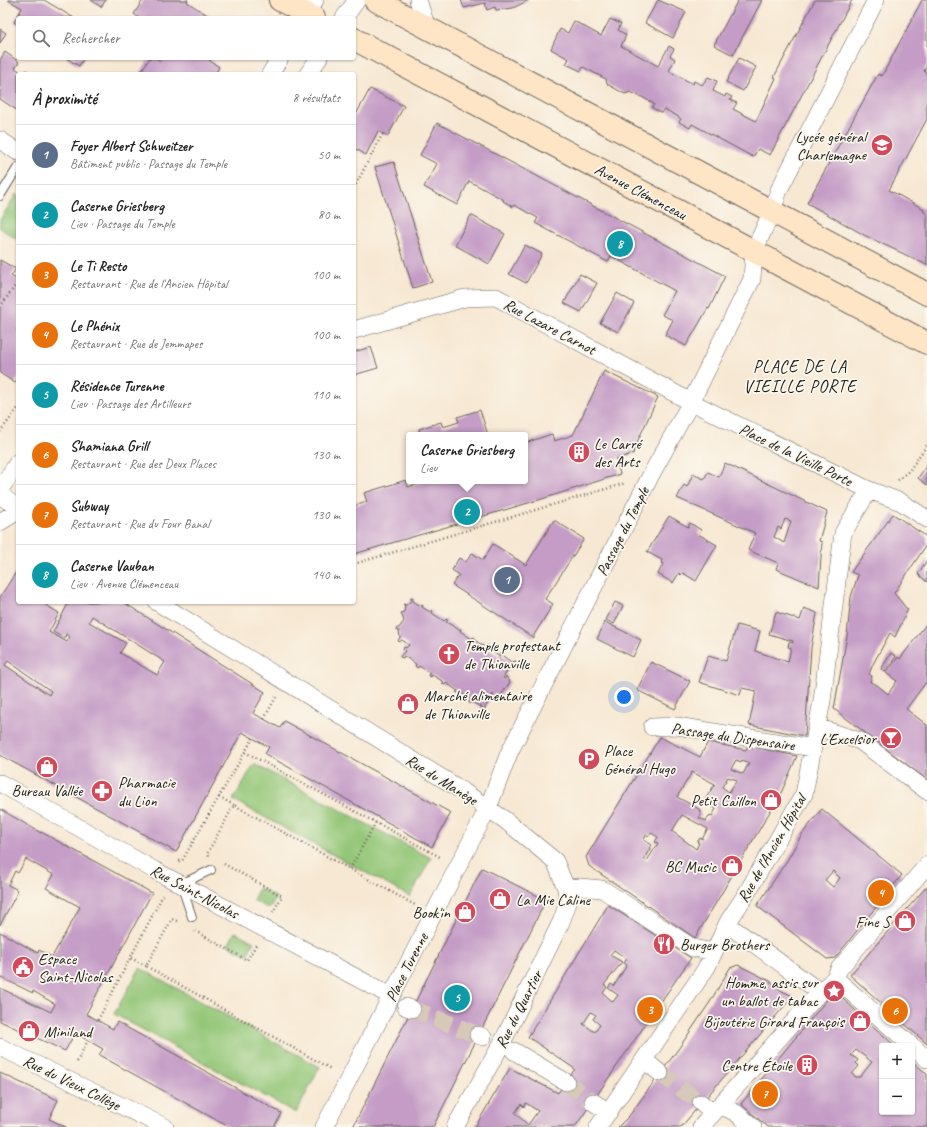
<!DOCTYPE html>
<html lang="fr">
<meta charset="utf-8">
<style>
:root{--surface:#fff;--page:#f6f6f6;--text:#222;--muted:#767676;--line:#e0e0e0;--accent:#1a73e8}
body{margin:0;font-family:Caveat,sans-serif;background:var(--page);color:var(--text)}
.controls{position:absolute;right:12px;bottom:12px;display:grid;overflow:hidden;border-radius:4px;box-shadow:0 1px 3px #0004}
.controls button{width:36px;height:36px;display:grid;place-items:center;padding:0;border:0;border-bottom:1px solid var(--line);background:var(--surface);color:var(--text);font:20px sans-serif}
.you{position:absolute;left:624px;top:697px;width:14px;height:14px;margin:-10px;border:3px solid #fff;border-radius:50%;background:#1a73e8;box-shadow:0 0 0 6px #1a73e833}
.badge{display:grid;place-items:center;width:26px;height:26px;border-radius:50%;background:var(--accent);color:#fff;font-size:13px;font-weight:700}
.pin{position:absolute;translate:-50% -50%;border:2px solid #fff;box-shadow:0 1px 4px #0006}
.popup{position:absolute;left:406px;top:432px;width:122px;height:52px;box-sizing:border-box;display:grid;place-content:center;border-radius:4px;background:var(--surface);filter:drop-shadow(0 1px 3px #0005);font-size:13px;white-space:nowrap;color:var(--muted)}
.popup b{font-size:15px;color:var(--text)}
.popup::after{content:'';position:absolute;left:50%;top:100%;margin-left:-8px;border:8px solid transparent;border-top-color:var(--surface)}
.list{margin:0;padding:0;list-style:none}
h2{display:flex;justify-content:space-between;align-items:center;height:52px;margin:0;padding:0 16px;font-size:17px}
h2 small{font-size:13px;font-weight:400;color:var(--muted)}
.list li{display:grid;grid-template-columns:26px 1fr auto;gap:12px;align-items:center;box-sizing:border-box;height:60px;padding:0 16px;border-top:1px solid var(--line)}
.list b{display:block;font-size:15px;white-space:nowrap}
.list p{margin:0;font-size:13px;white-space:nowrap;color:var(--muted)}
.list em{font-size:13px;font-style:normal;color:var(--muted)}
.icon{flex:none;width:22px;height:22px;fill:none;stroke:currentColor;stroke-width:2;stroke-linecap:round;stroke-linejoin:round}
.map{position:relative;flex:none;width:927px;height:1127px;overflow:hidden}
.search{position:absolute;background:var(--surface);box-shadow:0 1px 3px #0004;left:16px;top:16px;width:340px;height:44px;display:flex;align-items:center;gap:10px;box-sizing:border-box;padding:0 14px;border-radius:4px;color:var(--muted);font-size:15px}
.panel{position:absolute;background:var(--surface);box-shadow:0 1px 3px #0004;left:16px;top:72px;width:340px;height:532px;border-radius:4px}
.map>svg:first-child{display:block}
</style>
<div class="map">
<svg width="927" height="1127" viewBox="0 0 927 1127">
<rect width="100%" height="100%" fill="#fbf7ec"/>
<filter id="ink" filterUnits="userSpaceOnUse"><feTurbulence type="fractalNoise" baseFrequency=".025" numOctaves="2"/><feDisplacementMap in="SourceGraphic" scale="8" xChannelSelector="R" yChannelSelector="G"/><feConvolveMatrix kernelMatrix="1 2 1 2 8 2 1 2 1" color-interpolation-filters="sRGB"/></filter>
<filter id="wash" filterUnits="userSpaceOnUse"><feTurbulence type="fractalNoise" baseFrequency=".012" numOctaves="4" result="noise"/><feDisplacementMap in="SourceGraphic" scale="16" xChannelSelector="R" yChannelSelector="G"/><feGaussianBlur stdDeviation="0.9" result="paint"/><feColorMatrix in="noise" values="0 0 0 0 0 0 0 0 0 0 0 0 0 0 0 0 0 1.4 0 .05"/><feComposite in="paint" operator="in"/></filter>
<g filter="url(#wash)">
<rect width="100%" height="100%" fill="#f7e8d3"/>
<path fill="#93c677" stroke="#58714a" d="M16,194L18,195V240L0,228V220Z
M254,764L431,858L410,897L233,800Z
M259,888L276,897L269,909L253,900Z
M235,932L254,942L247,955L228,945Z
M140,968L320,1067L296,1113L114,1014Z"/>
<g id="blocks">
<path fill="#c49cc6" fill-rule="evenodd" d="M8,0H44L74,18H18V25L14,22L22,8Z
M91,0H106L101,7Z
M143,0H188L187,2L212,18H139L134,14Z
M461,0H529L513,8L496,10L495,7L487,10L485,3L464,8Z
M658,0L686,12L673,38L645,23Z
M738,0H762L733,55L714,45Z
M815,0H852L770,155L758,149L753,157L692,124L690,128L679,122L681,119L677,116L664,109L662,113L652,108L654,104L642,97L630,92L625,94L607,84L606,79L583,67L581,71L566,64L569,59L551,49L560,29L568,33L574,21L601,36L610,19L621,24L618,30L626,35L621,46L658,66L669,46L674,49L670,56L675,59L669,71L693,84L694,81L702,85L708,77L717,81L713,91L725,97L726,94L732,97L730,100L737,103L733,109L756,121L776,78L774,77Z
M922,0H927V65L924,71L927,73V119L889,190L924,209L923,211L927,214V265L866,236L807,203L878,74L882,76Z
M0,29L6,33L0,43Z
M5,52L19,62L15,68L24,74L26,70L32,74H18V111L0,99V60Z
M66,58H84L79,66Z
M150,58H155L160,61L162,58H210L209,60L219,67L215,74H139Z
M739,58L756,67L743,91L726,82Z
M370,89L404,106L388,136L378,131L366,155L356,149L354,154V118Z
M437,123L725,276L709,309L708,308L686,346L665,335L673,320L662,315L675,291L611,256L608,262L535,223L538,218L514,205L513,207L503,201L504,200L469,181L457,205L424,187L437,164L420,155Z
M394,162L432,282L413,288L375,167Z
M471,215L505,234L489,264L455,245Z
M525,245L542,254L526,283L509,274Z
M0,260L16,269L11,276L18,280V378L15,383L0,373Z
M580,274L597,283L581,312L564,303Z
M617,293L634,303L618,332L600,323Z
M371,347L378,368L354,375V352Z
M604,371L658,397L634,449L633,454L616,459L620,474L542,499L354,554V506L367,502L364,493L406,480L408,487L427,481H525V443L552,434L554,441L573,435Z
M480,410L488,435H420L419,429L441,422L443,427L459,422L457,417Z
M725,463L827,512L819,541L822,542L819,587L776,569L778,563L748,550L755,533L677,498L684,485L687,487L693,474L704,479L708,472L719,477ZM785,519L791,521L784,543L774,537L778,527L781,529Z
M927,465V485L918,478Z
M893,514L927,537V544L894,593L906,608L908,609L895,637L890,633L873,664L869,674L872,676L870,682L877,685L888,694L897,681L886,673L898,657L900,659L927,623V681L906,709L927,725V780L834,709L847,636L851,597L858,575L851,572Z
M669,516L688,527L690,523L701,530L698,534L717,545L696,581L683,573L681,575L679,573L673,583L658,574L663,564L661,562L662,560L647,552Z
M554,520L584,539L545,599L553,604L534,635V638L452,585L459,575L452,570L459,558L466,562L472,553L483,560L493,544L526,565Z
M927,560V582L918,574Z
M18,569V602H46L44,604L59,613L49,632L67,642L70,637L66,634L65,637H62L53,632L69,602H123L265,692L253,713L280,728L284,721L451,813L432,847L265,754L269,747L242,732L176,852L0,755V597ZM92,616L165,662L157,675L120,653L126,643L89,622ZM8,661L51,691L49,695L5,665Z
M411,598H413V601L421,606L423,605L422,607L430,612L431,610L433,611L432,613L444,621L446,619L448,620L446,622L458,629H461L460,631L472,639L473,637L475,638L474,640L485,647L487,645L489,646L487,648L500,657V653H502L503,656L511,662L516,661V663L512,664L503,678L505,679L506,676L510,682L499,698L497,697L495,699L493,698V694L485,708V711H483L482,708L474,703H469V701L472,700L460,692L459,694L456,692L458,691L446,683L445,685L442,684L444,682L432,675L431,677L428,675L430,673L419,666L418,668L415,666L416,664L404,656L403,658L400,657L405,651L403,649L404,647L406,648L409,645L402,640L399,642L398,640L400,638L399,631L396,630L397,628H399L404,621L401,613L404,612L405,606L403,604L406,605L411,601Z
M615,602L623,606L614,624L606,620Z
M804,608L817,613L811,648L805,736L749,725L756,691L742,688L740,695L699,682L708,656L726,661L737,625L760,631L755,651L788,662L791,648L788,647L789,642L793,643V641L769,634L776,612L800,620Z
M605,622L641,640L633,657L597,639Z
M891,653L896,656L885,672L881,669Z
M651,662L690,681L675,709L637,690Z
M660,737L700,757L708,742L746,750L748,746L797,756L781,793L695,938L589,866L586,857ZM736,760L741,762L742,760L749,763L743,774L731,769ZM692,772L715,784L704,801L716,809L712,816L710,815L706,821L699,818L701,815L699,809L677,797ZM728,777L737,780L729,792L722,787ZM682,815L708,829L702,839L700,838L697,842L699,843L696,849L672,831ZM651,833L658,837L655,842L658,843L647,861L644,859L652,845L644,840L646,835L649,836Z
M0,809L41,833V832L152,893L86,1014L113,1029L117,1022L281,1113L274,1127H229L99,1055L103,1049L75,1033L65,1051L0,1021V988L51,1012L55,1004L33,991V993L0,977V932L38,953L39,950L52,957L80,907L46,888L54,875L26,859L18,873L15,871L8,885L16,889L17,893L0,925Z
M822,809L902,875L835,958L827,959L757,906L788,859L802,834ZM833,871L840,878L833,887L825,880Z
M482,868L546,900L433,1127H353Z
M927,886V1044L850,975Z
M608,905L691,958L575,1127H475L510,1068L558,1093L575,1069L528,1037ZM614,950L627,959L624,963L627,965L614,986L611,984L608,988L618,995L613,1002L603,993L607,987L604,985L622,962L610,955ZM591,1012L596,1015L593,1019L600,1025L595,1032L583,1024ZM526,1103L538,1111L528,1125L515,1113L521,1104L524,1107Z
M738,965L770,981L782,991L793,996L681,1127H618L629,1116L679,1048L710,1002L730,968Z
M834,991L895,1046H882V1112H912V1061L927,1074V1127H768L741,1104ZM856,1050L872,1062L860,1077H856L852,1074L859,1066L856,1063L858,1060L851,1055Z
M0,1073L58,1100L49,1119L66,1127H0Z"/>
</g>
</g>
<g filter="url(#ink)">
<use href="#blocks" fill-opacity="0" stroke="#69635c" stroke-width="1"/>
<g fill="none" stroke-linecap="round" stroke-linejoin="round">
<path stroke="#d6c9b8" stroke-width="17" stroke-dasharray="17 8" stroke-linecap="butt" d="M412,1009L478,1035
M660,1073L701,1103
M566,1082L593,1102"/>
<g stroke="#69635c" stroke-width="10">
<path id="lane" d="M0,196L18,167
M192,917L181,884L211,870"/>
</g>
<g stroke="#69635c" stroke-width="18">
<path id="street" d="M418,0L427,28
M306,18L315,0
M344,18L357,0
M270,74L280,58
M308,74L319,58
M0,140L18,152
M354,330L465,298L496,297L691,402L869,490L901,502L927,519
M0,490L18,462
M0,495L18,508
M0,522L18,511
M157,602L458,788L505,820L555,861L566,888L568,903L561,922L501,1045L455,1127
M652,727L677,726L813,748
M817,727L860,741L927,791
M0,783L154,870L391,996
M566,888L580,887L602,889L693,948L714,952
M727,924L820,992
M835,978L912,1046
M406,1007L412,1009
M478,1035L483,1037
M912,1046L927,1059
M0,1047L165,1127
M514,1051L566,1082
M644,1060L660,1073
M593,1102L609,1112
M701,1103L713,1113
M720,1105L736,1113L753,1127
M324,1127L488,808L509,753L652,473L691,402L752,279L754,251L772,211L779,190L876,0
M598,1127L707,967L728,922L745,896L804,794L822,701L843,533L869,490
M701,1127L818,994L835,978L839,969L927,865"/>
</g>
<g stroke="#69635c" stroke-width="24">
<path id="secondary" d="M280,0L314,18
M375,0L927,294
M354,39L927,343"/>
</g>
<path stroke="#69635c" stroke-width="2.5" stroke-dasharray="1 3" stroke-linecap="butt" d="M354,188L383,133
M0,307L15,286L18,288
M0,432L18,408
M898,480L909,471L927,445
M354,564L626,483
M264,719L276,697
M245,752L440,857
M219,797L234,805
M209,856L207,854L234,805L415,905
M179,861H182L253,738
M224,864L282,896L273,912
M350,869L376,822
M177,921L172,919L146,966L331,1069
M195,931L247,960L256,945
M131,958L146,966
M98,1020L163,895
M77,1062L88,1040"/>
<use href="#lane" stroke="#fff" stroke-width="8"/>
<use href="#street" stroke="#fff" stroke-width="17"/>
<use href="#secondary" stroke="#fee5c5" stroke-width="22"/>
</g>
</g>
<defs>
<g id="school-disc" transform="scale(1.15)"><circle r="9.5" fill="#d1495b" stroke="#fbf7ec"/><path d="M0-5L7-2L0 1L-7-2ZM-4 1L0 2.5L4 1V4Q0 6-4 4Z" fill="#fff"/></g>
<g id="building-disc" transform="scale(1.15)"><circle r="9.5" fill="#d1495b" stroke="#fbf7ec"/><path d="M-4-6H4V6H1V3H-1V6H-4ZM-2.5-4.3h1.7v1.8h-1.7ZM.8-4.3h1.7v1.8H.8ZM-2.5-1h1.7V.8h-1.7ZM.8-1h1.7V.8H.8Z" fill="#fff"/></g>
<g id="church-disc" transform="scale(1.15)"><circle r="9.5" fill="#d1495b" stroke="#fbf7ec"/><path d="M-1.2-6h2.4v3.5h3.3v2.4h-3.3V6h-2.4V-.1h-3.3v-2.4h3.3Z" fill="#fff"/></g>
<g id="shop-disc" transform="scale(1.15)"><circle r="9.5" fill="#d1495b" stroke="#fbf7ec"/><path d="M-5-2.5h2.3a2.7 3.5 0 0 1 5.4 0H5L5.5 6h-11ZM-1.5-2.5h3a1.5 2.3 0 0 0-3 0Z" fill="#fff"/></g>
<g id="bar-disc" transform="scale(1.15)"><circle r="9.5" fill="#d1495b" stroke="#fbf7ec"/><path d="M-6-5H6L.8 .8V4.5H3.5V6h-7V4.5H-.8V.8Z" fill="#fff"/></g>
<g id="parking-disc" transform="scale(1.15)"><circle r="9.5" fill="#d1495b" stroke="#fbf7ec"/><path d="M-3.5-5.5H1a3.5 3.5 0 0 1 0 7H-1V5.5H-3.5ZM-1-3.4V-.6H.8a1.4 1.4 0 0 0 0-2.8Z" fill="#fff"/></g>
<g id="pharmacy-disc" transform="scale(1.15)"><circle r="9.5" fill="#d1495b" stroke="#fbf7ec"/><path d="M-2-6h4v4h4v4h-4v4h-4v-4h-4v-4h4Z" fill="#fff"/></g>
<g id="restaurant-disc" transform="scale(1.15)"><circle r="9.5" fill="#d1495b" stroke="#fbf7ec"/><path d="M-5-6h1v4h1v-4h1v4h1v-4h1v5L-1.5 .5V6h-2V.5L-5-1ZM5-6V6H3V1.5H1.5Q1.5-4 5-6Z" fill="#fff"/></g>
<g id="civic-disc" transform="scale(1.15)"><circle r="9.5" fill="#d1495b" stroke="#fbf7ec"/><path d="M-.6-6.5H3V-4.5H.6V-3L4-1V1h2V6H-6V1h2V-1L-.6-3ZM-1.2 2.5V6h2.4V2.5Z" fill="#fff"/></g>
<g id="sight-disc" transform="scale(1.15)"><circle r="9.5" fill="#d1495b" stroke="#fbf7ec"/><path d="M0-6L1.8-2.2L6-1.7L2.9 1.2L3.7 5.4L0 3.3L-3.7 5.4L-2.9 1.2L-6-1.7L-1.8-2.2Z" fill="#fff"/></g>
</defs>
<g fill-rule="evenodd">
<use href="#school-disc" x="882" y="145"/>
<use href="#building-disc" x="579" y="452"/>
<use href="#church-disc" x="449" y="654"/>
<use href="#shop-disc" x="408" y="704"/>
<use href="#bar-disc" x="891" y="738"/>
<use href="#parking-disc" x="589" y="759"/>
<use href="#shop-disc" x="47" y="767"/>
<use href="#pharmacy-disc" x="102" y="791"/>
<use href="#shop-disc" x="771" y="800"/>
<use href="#shop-disc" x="732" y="866"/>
<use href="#shop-disc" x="500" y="899"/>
<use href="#shop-disc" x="465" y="912"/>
<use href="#shop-disc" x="905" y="921"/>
<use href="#restaurant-disc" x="664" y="944"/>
<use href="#civic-disc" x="23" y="967"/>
<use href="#sight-disc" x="834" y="991"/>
<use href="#shop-disc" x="860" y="1021"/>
<use href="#shop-disc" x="29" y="1031"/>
<use href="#building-disc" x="807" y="1065"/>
</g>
<g text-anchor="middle" stroke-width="3.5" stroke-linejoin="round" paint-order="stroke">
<g font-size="16" fill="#1c1c1c" stroke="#fbf7ec" text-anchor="end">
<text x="866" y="142">Lycée général<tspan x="866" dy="18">Charlemagne</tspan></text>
<text x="594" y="449" text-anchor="start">Le Carré<tspan x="594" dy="18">des Arts</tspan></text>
<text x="464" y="651" text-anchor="start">Temple protestant<tspan x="464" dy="18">de Thionville</tspan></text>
<text x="424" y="701" text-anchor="start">Marché alimentaire<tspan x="424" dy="18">de Thionville</tspan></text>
<text x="876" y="744">L'Excelsior</text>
<text x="604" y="756" text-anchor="start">Place<tspan x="604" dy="18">Général Hugo</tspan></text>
<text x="118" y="788" text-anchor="start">Pharmacie<tspan x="118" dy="18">du Lion</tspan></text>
<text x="47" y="796" text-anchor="middle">Bureau Vallée</text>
<text x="756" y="806">Petit Caillon</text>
<text x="716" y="872">BC Music</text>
<text x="516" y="905" text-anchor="start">La Mie Câline</text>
<text x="450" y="918">Book'in</text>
<text x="890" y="927">Fine S</text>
<text x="680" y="950" text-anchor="start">Burger Brothers</text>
<text x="38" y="964" text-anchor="start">Espace<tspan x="38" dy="18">Saint-Nicolas</tspan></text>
<text x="818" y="988">Homme, assis sur<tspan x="818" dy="18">un ballot de tabac</tspan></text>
<text x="844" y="1027">Bijoutérie Girard François</text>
<text x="44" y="1037" text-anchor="start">Miniland</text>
<text x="792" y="1071">Centre Étoile</text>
</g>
<g font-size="16" fill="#1c1c1c" stroke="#fbf7ec">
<text transform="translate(641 191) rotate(28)" y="6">Avenue Clémenceau</text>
<text transform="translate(550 326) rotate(28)" y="6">Rue Lazare Carnot</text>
<text transform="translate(796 454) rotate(26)" y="6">Place de la Vieille Porte</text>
<text transform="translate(622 531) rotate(-63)" y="6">Passage du Temple</text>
<text transform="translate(733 736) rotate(8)" y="6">Passage du Dispensaire</text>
<text transform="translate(442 779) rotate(32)" y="6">Rue du Manège</text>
<text transform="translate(771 848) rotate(-60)" y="6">Rue de l'Ancien Hôpital</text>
<text transform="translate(195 891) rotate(28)" y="6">Rue Saint-Nicolas</text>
<text transform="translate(406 967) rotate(-63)" y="6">Place Turenne</text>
<text transform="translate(518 1009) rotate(-63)" y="6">Rue du Quartier</text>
<text transform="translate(72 1082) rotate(26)" y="6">Rue du Vieux Collège</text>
</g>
<g font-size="17" letter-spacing="1" fill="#1c1c1c" stroke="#fbf7ec">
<text x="800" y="372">PLACE DE LA<tspan x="800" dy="20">VIEILLE PORTE</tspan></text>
</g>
</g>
</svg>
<div class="controls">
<button>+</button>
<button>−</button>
</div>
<div class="you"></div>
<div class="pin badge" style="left:507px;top:580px;background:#5c6f8a">1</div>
<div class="pin badge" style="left:467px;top:512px;background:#0f9aa8">2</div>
<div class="popup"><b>Caserne Griesberg</b>Lieu</div>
<div class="pin badge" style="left:650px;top:1010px;background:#e8710a">3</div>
<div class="pin badge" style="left:881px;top:893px;background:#e8710a">4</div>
<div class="pin badge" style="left:457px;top:998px;background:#0f9aa8">5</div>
<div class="pin badge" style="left:895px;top:1011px;background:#e8710a">6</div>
<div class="pin badge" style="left:765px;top:1094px;background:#e8710a">7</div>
<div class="pin badge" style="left:620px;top:244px;background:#0f9aa8">8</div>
<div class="search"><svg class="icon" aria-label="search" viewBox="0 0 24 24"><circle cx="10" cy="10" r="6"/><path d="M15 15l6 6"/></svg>Rechercher</div>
<section class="panel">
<h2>À proximité<small>8 résultats</small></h2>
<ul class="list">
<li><span class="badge" style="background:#5c6f8a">1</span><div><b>Foyer Albert Schweitzer</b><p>Bâtiment public · Passage du Temple</p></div><em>50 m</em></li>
<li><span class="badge" style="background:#0f9aa8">2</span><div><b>Caserne Griesberg</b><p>Lieu · Passage du Temple</p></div><em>80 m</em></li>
<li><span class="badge" style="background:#e8710a">3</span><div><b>Le Ti Resto</b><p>Restaurant · Rue de l'Ancien Hôpital</p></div><em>100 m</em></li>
<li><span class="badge" style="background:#e8710a">4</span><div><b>Le Phénix</b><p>Restaurant · Rue de Jemmapes</p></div><em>100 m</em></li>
<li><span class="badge" style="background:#0f9aa8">5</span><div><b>Résidence Turenne</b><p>Lieu · Passage des Artilleurs</p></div><em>110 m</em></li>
<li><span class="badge" style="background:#e8710a">6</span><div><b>Shamiana Grill</b><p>Restaurant · Rue des Deux Places</p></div><em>130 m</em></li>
<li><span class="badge" style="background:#e8710a">7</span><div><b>Subway</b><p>Restaurant · Rue du Four Banal</p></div><em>130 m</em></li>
<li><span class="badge" style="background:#0f9aa8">8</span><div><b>Caserne Vauban</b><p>Lieu · Avenue Clémenceau</p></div><em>140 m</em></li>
</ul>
</section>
</div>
